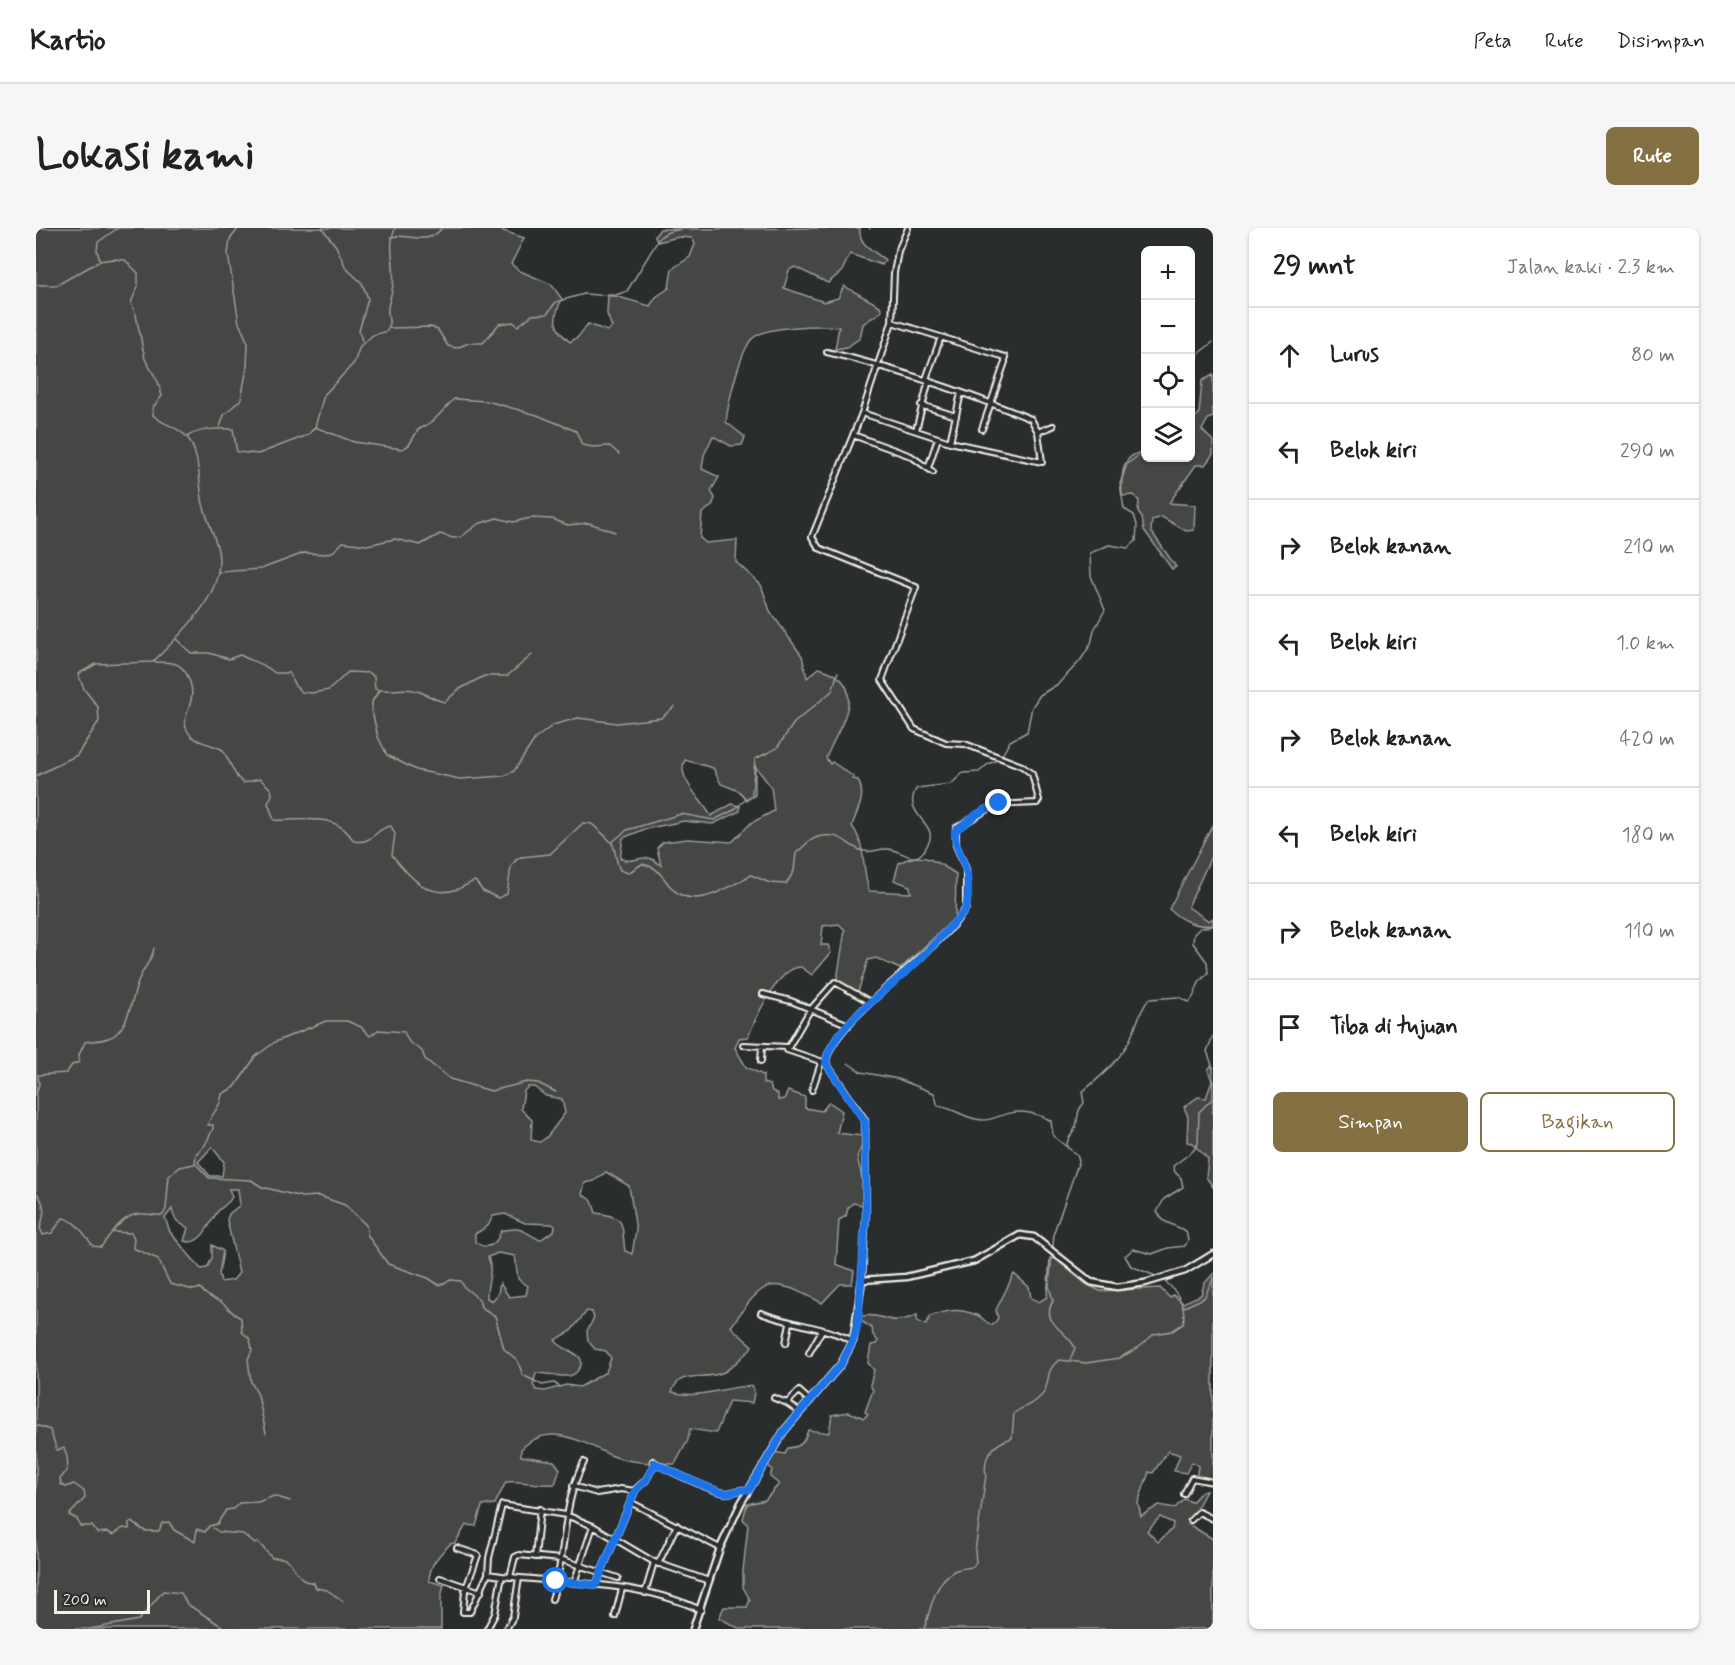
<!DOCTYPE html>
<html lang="id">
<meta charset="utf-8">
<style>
:root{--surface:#fff;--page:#f6f6f6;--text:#202124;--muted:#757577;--line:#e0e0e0;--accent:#847042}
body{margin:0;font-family:Mynerve,sans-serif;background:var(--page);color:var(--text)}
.controls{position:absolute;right:18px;top:18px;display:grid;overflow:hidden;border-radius:9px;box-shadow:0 2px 4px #0004}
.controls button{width:54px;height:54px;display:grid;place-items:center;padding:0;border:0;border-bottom:2px solid var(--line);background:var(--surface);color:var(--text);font:30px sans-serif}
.scale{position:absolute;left:18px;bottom:15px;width:96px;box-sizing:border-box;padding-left:6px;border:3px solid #f4f1e8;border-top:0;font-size:16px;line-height:21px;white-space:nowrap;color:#f4f1e8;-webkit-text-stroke:4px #2a2d2e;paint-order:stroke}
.stop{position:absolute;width:18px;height:18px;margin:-14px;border:4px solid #1a73e8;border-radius:50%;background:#fff}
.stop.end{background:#1a73e8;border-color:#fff;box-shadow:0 2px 6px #0008}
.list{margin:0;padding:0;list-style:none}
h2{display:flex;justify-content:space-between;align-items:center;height:78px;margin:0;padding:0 24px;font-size:26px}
h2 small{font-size:20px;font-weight:400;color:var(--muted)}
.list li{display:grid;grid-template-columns:39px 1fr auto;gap:18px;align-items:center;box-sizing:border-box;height:96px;padding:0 24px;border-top:2px solid var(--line)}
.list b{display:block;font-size:22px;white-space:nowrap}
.list em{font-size:20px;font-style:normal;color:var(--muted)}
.actions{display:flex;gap:12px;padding:18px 24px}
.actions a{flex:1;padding:14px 0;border:2px solid var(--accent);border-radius:9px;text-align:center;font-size:21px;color:var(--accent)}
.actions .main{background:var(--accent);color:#fff}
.icon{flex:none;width:33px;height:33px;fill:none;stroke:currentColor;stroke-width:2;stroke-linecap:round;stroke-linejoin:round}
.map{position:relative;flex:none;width:1177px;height:1401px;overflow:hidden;border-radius:9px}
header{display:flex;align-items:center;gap:36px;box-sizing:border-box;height:84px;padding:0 30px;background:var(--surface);border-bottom:2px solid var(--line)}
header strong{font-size:28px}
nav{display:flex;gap:33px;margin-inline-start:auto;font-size:21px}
.intro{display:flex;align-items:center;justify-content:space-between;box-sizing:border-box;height:144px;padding:0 36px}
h1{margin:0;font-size:42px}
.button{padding:15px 27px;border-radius:9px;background:var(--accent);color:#fff;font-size:21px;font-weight:700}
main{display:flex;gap:36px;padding:0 36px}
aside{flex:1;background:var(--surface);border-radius:9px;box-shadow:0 2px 4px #0004}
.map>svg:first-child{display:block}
</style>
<header>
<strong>Kartio</strong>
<nav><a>Peta</a><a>Rute</a><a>Disimpan</a></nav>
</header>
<div class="intro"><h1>Lokasi kami</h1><a class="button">Rute</a></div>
<main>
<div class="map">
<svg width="1177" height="1401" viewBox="0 0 1177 1401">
<rect width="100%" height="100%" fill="#2a2d2e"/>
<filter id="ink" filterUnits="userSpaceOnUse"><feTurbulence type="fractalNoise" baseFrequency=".0167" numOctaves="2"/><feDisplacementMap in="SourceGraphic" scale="12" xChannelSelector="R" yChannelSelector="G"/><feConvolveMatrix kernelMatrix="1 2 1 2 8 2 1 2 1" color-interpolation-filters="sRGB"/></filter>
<g filter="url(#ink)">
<path fill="#444645" stroke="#9c9c96" stroke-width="1.5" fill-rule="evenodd" d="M0,0H459L488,10L475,36L484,43L515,56L526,71C516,91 517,100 534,114L542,109L552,96L571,103L576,99L571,86L572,66L614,78L620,69L633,60L636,41L654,29L659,16L656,10L643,9L621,14L619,8L624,1L824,0C822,17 837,22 849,32L846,37L814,26L806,43L792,55L759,39L753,42L748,60L788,74L802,70L808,58L844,78L846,83L827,96L824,110L811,119L799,121L803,99C785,97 729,98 717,110C704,122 692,176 690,194L709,209L706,217L695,218L677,208L668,227L666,241L683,249L675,263L679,270L676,278L666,285L664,310L670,315L701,312L700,334L725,357L734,383L766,428L771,450L783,440C837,455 803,498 790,530L794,536L796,534L818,549L816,551L822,552C831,569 821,582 816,598C830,617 826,640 833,663L875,665L874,658L858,652L863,635C886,622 899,633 920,646L919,690L864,741L840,730L832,732L822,764L801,752L809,702L803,696L787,698L785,717H792L795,725L776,747L765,739C743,738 719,791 712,809L703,810L699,820L710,839L727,847V855L734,857L736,863L742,866V872L748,871L752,863L769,869V880L786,883L793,874L806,883L801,905L826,908L827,900L833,902L821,929L827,953L832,954V978L817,975L812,980L810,988L803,992L800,1036L818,1043L816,1056H804L786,1075C734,1048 729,1049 695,1099L716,1118L713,1123C705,1129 697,1139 688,1144C668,1154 643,1140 636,1164C661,1172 690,1158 716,1158L718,1165L716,1175L693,1173L680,1205L654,1201L652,1212L639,1236C619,1235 593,1235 574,1227C544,1213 513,1193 485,1221V1228L518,1233L524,1241L519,1256C502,1258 486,1252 470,1254L459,1276L446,1278L440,1298L430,1297L419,1315L414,1316C402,1329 394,1335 393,1353L408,1357L405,1369V1401H0ZM649,532L677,540L685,556L703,563L711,572L719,567V538L735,559L738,583L715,595L696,614L652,611L627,614L621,620L625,637C620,635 619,631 613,630C601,629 595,636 584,630L587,610L609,601L648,593L677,596L704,583V578L696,576L675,588C668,574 639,549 649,532ZM492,859H498L510,868L526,871L529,885L511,909L504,914L495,912L496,892L485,881L488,863ZM176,919L188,934L186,948H174L162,934ZM570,944L593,958L600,1002L596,1026L589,1023C585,995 591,989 560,985L556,973L546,966L549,955L558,953ZM193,961H202L204,977L193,986L191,992L203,1045L197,1052L185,1054L183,1046L187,1023L176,1017V1030L171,1040L165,1041L134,1004L129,990L136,981C138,993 142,994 152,1000L148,1013C166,1019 174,993 182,983C188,977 192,977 196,969ZM469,986L489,995L516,996L519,998L518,1003L504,1012C486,1003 487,998 465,1003C461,1015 453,1024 439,1014V1006L452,998L457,988ZM462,1025L479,1028L482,1051L492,1058L490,1067L473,1069L464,1055L462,1066L456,1073L451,1070C450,1056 458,1044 452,1029ZM551,1083L556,1084L558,1090L551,1103L552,1113L559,1121L570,1123L575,1130L570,1144L544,1159L530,1157L509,1163L500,1162L497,1157L500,1145C511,1145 523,1149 533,1148C538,1147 542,1143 544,1139C552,1124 524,1123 519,1112L534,1104Z
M1177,147V189L1172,191L1166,202L1177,213V226L1169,237H1160L1133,275L1159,277L1158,302L1150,303L1126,289L1116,292L1115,303L1140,339L1136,341L1108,302L1106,290L1102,284L1103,273L1098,267L1086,268C1085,248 1085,225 1109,224L1110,230H1154L1155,194L1163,186L1166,153Z
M1177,596V624L1152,679L1173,693L1177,690V697C1159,699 1146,693 1133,681Z
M1175,838L1177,839V959L1170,949L1172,931L1156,915L1151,914L1152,889L1148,879L1162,869L1170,870L1176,853L1172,842Z
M1014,1030L1020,1031L1050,1056L1064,1063L1124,1060L1134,1070L1137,1067L1147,1075L1165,1067L1168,1056L1177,1046V1250L1173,1255L1160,1253L1162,1238L1156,1234L1150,1245L1138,1243L1144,1227L1132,1223L1117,1245L1113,1244L1102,1275L1105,1288L1123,1277L1139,1280L1148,1271L1156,1274L1165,1264L1170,1263L1152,1296L1177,1311V1401H704L683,1390L688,1379H711L714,1372L707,1359V1343L712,1297L707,1291L711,1276L729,1272L743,1256L734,1249L736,1242L732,1237L738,1224L749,1226L752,1220C766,1219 768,1214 772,1202L793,1205L796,1187L813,1184L828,1190L832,1186L829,1184L837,1162L834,1157L838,1142L832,1135L835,1117L840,1116L842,1113L837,1107L836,1100L825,1093V1088C850,1084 852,1100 881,1087V1093L890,1097L894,1088C915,1082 920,1080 941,1087C948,1090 950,1096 957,1097L962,1090L960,1082L978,1046L993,1059L995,1070L1003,1074L1011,1069ZM1124,1289L1137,1295L1136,1301L1122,1314L1111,1303Z"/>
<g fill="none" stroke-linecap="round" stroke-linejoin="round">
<path stroke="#9f9f9a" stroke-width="1.5" d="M286,0L300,18L310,40L326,55L330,65L332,71L323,103L326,113
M833,0L834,1
M355,9C374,5 391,19 406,0
M64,33L61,23L62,14L82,0
M0,57H21L64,33L77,31L89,32L102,45V58L95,75L100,87L109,131L122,154L126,168L117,179V187C126,197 140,197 151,209C163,223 163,253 166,271C169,289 179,306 182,323C190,367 145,405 117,434L60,436L42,446L48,461L62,479L63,493L41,527L0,548
M353,100L395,99L402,102L412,118L420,120L433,115H447L463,96L477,94L482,98L496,87L511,86L520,74L548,66L577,68L591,63L624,9L632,4L650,0
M1154,160L1163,125L1177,114
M184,199L188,187L205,171L211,140L212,115L203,95L192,26L194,11L203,0
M279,199L318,214L366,221L373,217L382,202L397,193L418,171L451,173L501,187L540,203L546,217L557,219L574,218L583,226
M151,209C161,201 184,200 197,201L201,224L222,226L272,207L279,199L288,167L318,135L324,118L337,107L351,103C356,94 351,90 352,80C353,72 356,65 357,57C360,37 351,19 359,0
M183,344L225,341L268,325L290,326L298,323L307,314L331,317L359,311L384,317L404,306L417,310L425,309L442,296L461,290L477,294L495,290L516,291L532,297L553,295L579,304
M140,411L155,425H173L193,431L204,427C218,435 226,434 239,445H253L259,458L266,464L275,465L293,462L312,444L334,445L338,449L339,461C352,465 364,459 377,462C389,464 397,472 409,474L422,462L448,448H471L496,427
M117,434C134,434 145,433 152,449C164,475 143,487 151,502C158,516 176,515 187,522L201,549L207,555L224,551L235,561L236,567L232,575L238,592C268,594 299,582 318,613C337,617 340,599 355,598L359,606L356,627C373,647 390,672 422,661C428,659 432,655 439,653L447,663L462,670L471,666L475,639L480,632L485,629L514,626L547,595L556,596C560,600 575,612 577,617C580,625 580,634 584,642L592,645L606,636C622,639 624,646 634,658C655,685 692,660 715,647L734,655L750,656L758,643L760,625C769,618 774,610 786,608C807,604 812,620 828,623C836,625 844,620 852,621C870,623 880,642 893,614C902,595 864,585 881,560L915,556L927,545L943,544L952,536L964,531L974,513L991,504L996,479L1004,467L1022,456L1044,433L1055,416L1058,402L1069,382L1055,348L1054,325L1073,317L1092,320L1100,313L1101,297L1098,287L1088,281L1084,256L1091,236L1110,222
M343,462L336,474V483L342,509L351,527L380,542L424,551L468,548L478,543L499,511L517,497L542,490L581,495L625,490L639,478
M576,614L591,602L645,586L678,592L698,582L716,566L719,531L741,520L758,495L796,463L802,444
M1177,808L1171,823L1177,840
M812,835L825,844L862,851L898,865L902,878C919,880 930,892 947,892C957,892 964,887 974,885C986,882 1004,886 1015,893L1017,908L1041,927L1043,933L1018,1004L1017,1020
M0,867L3,856L2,847L30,845L36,837L43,834V827L49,814C58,812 72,813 80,806C95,792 96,767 104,749C109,737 116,733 118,720
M1031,920C1030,909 1037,908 1040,898C1043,887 1040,884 1048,875L1046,864C1062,851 1081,835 1091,817C1100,802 1102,784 1113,771L1143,769L1153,774C1163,766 1157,755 1172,746L1171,734L1157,715L1158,706L1164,700L1177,698
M159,935L160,926L169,917L177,901V897H172C174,886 185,881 186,866L199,859L220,828L239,814L290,793H311L325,799L334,808L342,802L368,804L373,814L386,823L389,831L414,851L455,863L491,854L502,855L520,864
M160,936L173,950L215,952L226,959L266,969L283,968L309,977L330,997L332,1008L352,1036L392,1050L403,1057L415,1052L425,1053L428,1059L443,1071L445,1079L459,1088L468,1121L481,1132L487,1147L506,1157L518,1155L523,1158
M0,964C10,976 9,986 4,1000L7,1007L16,1005L27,990C40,992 49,1007 57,1018L65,1019C74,1007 86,988 102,986C110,985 118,988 127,987L130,981L133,948L144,939L158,936
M76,1004L95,1005L98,1010L97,1020L122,1031L134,1056L158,1062L164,1060C171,1069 176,1070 185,1074C192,1079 196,1086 205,1090L206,1104L213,1110L215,1116L216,1122L212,1131L215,1154L222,1167L230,1205
M1016,1025L1013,1058L1017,1073C1003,1095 1033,1104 1039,1120L1034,1132
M1122,1049L1095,1038L1089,1028L1097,1021L1116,1026L1132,1020L1149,1018L1152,1012L1150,1003L1128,993L1121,984L1128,971L1147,959L1145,950L1139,944L1137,938L1157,923L1162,915L1163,884L1177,870
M1148,1079L1168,1070L1177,1051
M0,1197L14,1202L21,1222L28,1220C33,1233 34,1241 24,1251L25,1256L30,1259L38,1256L48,1263L49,1270L33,1287L41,1291L44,1298H56L61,1305L72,1304L77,1307L87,1300L93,1301V1295L95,1294L109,1303H123L126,1295L133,1294L138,1302L159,1314L161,1301L169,1304L173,1298L181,1296L190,1282L197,1281L203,1275L222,1274L238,1268L254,1273
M177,1300L183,1304L207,1306L219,1316L222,1314L236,1330C260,1328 253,1341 269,1353L278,1355L280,1360L291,1362L307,1373
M54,1401L103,1392L127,1363L145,1365L151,1376L190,1401
M888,1401C895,1381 898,1354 918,1343C923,1340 931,1340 937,1339L940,1334L939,1323L950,1247C946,1227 959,1215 976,1210L978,1185C988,1178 1004,1174 1009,1162C1015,1147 1009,1144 1023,1132L1050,1135L1083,1130L1102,1120L1118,1106L1136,1103L1147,1096C1151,1078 1141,1062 1126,1051"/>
<g stroke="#f4f1e8" stroke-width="8">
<path id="minor" d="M856,94L969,129V134L946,201
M791,124C861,141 928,164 995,191L1002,204L1017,198
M890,151L905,109
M885,177L920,188
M826,185L914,214L1006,234L1002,204
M880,202L893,152
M817,207L875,228L897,244
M914,214L925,165
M892,240L902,210
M727,766L755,773L813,797
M707,817L751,819
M725,833L726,818
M790,835L751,822L774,782L799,754L834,774
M776,862L785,835
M826,1052L830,986L829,892L790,835C793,794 905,723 930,680V641L920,617V600L959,577L1001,575L1003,572L996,546L986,538L929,516L910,515L878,501L846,452L880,359L783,320L776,309L826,185L856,94L858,45L862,23L872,0
M725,1085C755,1097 788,1098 817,1113
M750,1115L754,1095
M773,1125L786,1102
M738,1170L751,1175
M764,1184L751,1175L763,1163L774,1173
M617,1233C626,1240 680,1265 690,1265C698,1265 704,1260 713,1262
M537,1258L561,1265L585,1261L599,1263L560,1357
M599,1262L610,1252L619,1235
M1148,1266L1156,1250L1177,1254
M596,1275L684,1320
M1155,1292L1163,1284L1177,1291
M421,1320L442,1327L429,1363L427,1384H434L452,1346L466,1348
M499,1329L504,1281
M622,1336L641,1297
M452,1346L453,1330L466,1277L530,1287L557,1298L618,1334L673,1353
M474,1349L479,1329L483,1327L524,1331L582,1350
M404,1350L445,1364
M538,1355L557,1298
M609,1365L618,1334
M516,1371C531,1326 525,1277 548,1234
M579,1388L586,1361
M451,1401L459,1386L466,1348C532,1356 603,1353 665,1382
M470,1401L477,1389L483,1350"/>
</g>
<g stroke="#f4f1e8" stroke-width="9">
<path id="major" d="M657,1401L684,1320L705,1275L748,1203L805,1136L817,1113L826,1052L870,1049L938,1033L984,1007L998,1009L1055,1054L1081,1059L1109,1055L1149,1043L1177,1026"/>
</g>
<use href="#minor" stroke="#2a2d2e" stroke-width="4"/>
<use href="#major" stroke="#2a2d2e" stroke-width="4.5"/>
</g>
</g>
<g fill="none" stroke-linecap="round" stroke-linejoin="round" filter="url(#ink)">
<path stroke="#1a73e8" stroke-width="8" d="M520,1353L560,1357L599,1263L610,1252L619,1235C627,1240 682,1265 690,1265C699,1265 704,1260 713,1262L748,1203L805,1136L817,1113L822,1095L830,986L829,894L790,835C792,802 856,758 879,736C896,720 911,701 928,684C934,674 933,648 928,636C924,624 918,616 919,603L941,586L963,575"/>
</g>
</svg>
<div class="controls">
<button>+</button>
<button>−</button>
<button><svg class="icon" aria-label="locate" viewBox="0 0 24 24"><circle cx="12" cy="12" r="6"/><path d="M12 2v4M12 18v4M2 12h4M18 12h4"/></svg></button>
<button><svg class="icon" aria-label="layers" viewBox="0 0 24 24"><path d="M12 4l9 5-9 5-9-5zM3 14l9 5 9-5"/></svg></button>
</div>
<div class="scale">200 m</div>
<div class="stop" style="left:520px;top:1353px"></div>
<div class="stop end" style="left:963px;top:575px"></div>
</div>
<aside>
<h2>29 mnt<small>Jalan kaki · 2.3 km</small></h2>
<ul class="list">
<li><svg class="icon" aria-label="ahead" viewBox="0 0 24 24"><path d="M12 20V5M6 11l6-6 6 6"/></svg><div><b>Lurus</b></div><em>80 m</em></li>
<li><svg class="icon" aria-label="left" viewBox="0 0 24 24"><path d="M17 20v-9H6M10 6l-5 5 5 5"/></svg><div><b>Belok kiri</b></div><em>290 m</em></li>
<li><svg class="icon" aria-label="right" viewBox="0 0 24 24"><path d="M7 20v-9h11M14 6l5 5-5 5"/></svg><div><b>Belok kanan</b></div><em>210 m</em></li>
<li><svg class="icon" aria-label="left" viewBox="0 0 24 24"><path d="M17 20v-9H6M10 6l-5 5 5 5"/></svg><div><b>Belok kiri</b></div><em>1.0 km</em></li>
<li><svg class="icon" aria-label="right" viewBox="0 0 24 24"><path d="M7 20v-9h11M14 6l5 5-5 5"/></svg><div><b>Belok kanan</b></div><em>420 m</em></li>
<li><svg class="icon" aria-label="left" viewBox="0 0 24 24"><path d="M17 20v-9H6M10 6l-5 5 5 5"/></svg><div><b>Belok kiri</b></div><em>180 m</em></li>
<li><svg class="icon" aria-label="right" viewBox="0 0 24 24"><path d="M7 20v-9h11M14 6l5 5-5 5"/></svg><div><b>Belok kanan</b></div><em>110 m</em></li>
<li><svg class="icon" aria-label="arrive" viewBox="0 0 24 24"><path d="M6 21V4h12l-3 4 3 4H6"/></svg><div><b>Tiba di tujuan</b></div></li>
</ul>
<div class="actions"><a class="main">Simpan</a><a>Bagikan</a></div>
</aside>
</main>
